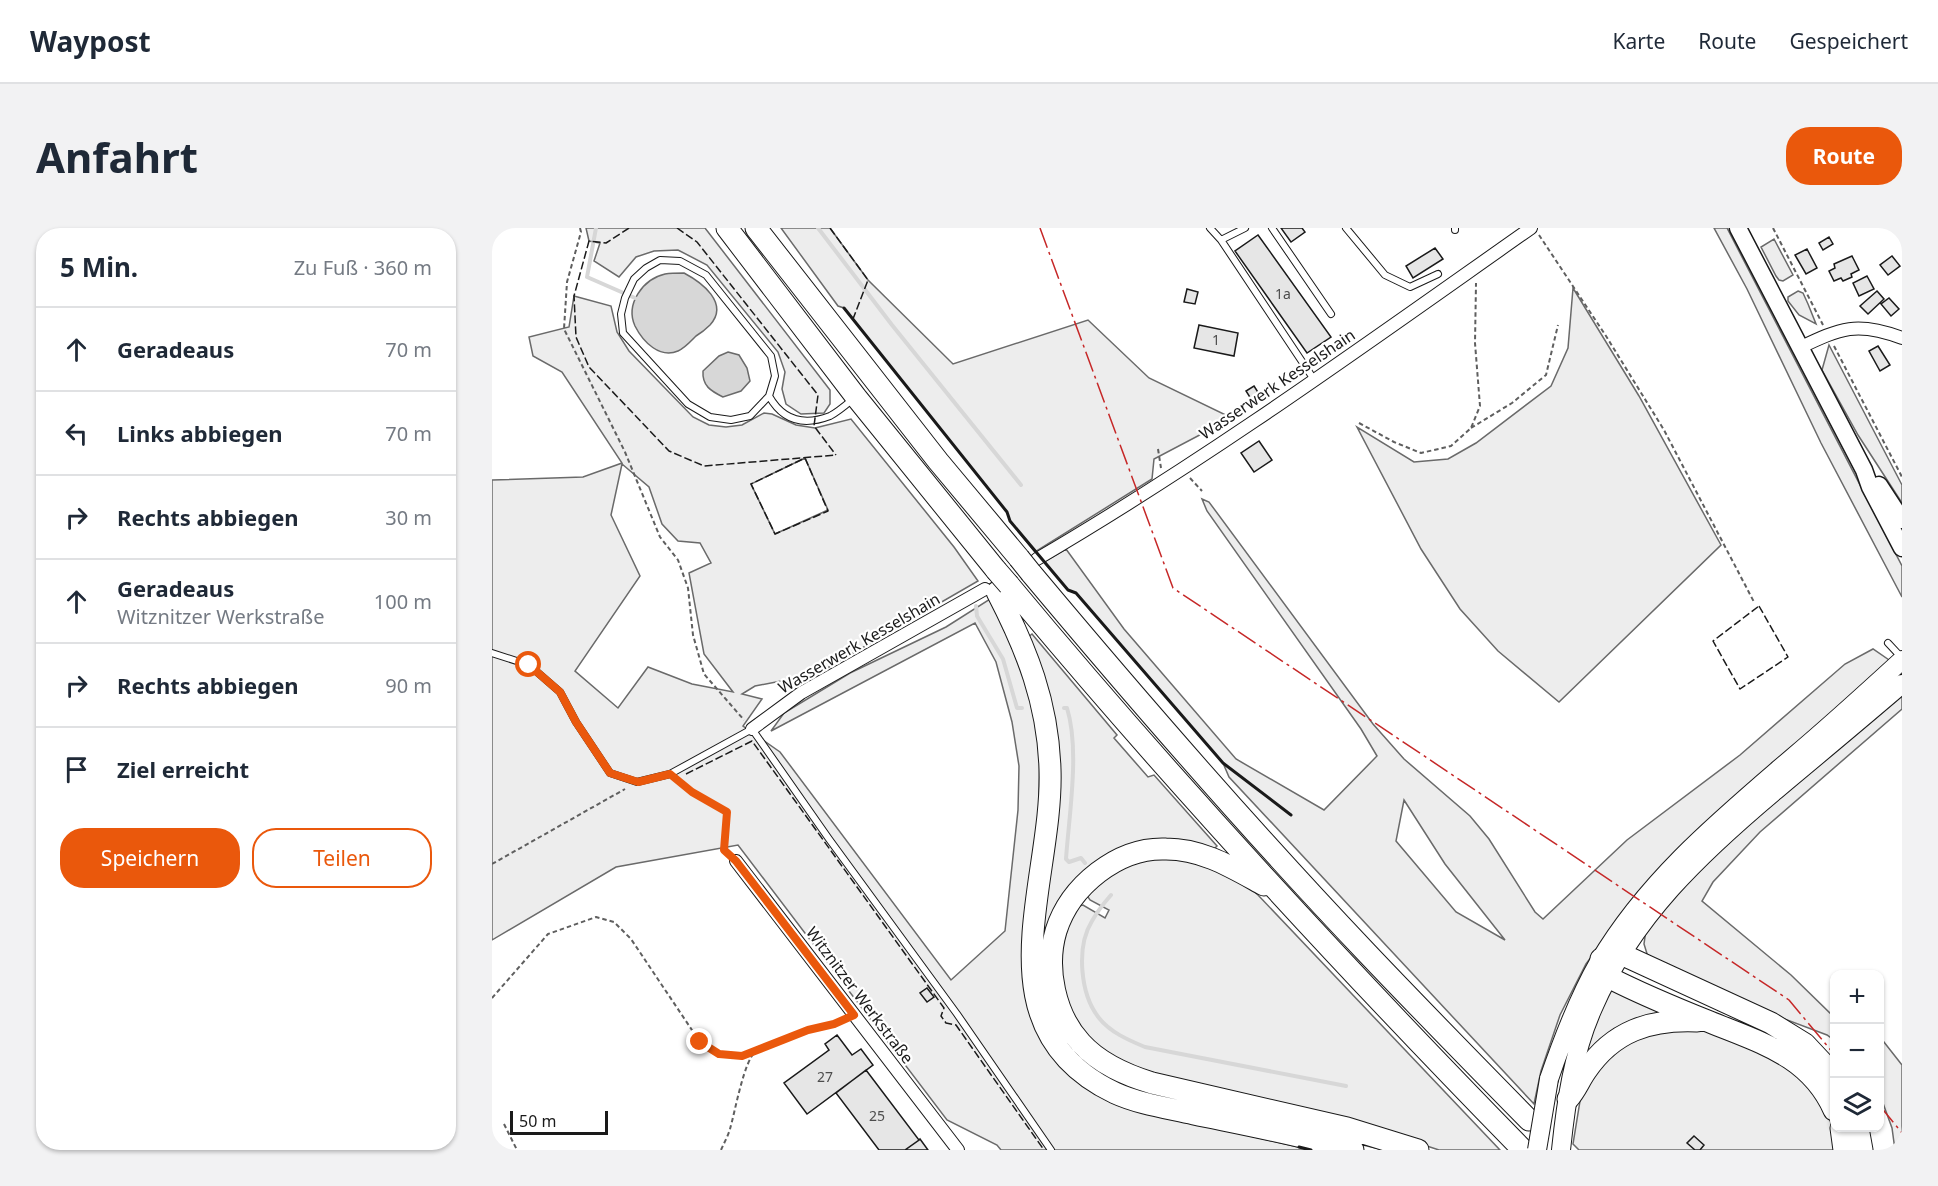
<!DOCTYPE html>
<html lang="de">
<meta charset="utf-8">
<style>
:root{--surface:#fff;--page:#f2f2f3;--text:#1f2937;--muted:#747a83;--line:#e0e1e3;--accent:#ea580c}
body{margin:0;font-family:"Noto Sans",sans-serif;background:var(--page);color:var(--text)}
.controls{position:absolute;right:18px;bottom:18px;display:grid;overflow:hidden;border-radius:12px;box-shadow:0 2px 4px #0004}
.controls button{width:54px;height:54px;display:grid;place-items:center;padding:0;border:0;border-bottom:2px solid var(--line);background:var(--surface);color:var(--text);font:30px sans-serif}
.scale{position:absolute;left:18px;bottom:15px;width:98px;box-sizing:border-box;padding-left:6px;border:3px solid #1a1a1a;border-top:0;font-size:16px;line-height:21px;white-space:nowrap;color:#1a1a1a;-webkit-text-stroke:4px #fff;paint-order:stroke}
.stop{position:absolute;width:18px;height:18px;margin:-14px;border:4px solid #ea580c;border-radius:50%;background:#fff}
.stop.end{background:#ea580c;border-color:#fff;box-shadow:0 2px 6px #0008}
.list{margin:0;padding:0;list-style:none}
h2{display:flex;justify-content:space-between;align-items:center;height:78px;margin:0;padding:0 24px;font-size:26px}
h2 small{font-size:20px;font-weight:400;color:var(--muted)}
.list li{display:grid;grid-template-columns:39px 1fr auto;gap:18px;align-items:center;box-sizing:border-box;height:84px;padding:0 24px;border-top:2px solid var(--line)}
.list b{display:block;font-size:22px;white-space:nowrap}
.list p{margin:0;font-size:20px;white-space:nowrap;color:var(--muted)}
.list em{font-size:20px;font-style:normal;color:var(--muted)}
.actions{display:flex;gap:12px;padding:18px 24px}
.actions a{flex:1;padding:14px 0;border:2px solid var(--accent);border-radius:24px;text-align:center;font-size:21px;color:var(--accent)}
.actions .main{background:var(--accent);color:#fff}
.icon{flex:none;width:33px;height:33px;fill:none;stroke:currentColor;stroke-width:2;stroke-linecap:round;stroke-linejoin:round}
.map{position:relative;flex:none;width:1410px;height:922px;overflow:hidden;border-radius:24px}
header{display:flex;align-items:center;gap:36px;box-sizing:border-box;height:84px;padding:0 30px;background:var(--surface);border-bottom:2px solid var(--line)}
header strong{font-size:28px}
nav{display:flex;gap:33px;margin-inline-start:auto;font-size:21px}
.intro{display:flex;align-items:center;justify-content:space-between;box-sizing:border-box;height:144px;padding:0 36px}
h1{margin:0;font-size:42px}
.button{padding:15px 27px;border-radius:24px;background:var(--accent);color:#fff;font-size:21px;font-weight:700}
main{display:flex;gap:36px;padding:0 36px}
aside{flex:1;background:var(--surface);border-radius:24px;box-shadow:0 2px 4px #0004}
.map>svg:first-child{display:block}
</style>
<header>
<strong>Waypost</strong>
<nav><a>Karte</a><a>Route</a><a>Gespeichert</a></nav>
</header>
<div class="intro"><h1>Anfahrt</h1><a class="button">Route</a></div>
<main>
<aside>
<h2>5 Min.<small>Zu Fuß · 360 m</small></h2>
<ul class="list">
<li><svg class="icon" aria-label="ahead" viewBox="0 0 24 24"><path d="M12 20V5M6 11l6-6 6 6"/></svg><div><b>Geradeaus</b></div><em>70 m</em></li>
<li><svg class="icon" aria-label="left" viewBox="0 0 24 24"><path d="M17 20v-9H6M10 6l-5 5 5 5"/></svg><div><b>Links abbiegen</b></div><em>70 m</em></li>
<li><svg class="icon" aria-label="right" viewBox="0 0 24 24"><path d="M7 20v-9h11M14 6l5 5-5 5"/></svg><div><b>Rechts abbiegen</b></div><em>30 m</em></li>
<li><svg class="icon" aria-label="ahead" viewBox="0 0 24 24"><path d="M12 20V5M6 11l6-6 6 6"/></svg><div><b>Geradeaus</b><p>Witznitzer Werkstraße</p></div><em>100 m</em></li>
<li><svg class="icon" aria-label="right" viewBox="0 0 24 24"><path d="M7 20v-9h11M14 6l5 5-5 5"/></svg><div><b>Rechts abbiegen</b></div><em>90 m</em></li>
<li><svg class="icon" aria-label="arrive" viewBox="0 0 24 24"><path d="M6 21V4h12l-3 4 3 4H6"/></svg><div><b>Ziel erreicht</b></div></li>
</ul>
<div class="actions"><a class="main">Speichern</a><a>Teilen</a></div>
</aside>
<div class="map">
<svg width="1410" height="922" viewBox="0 0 1410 922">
<rect width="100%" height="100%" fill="#fff"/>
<path fill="#ededed" stroke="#6a6a6a" stroke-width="1.5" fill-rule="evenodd" d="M94,0H213L338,162V176L332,185L309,186L294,176L290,161L293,144L286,124L215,37L186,22L162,23L144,29L127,49L102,33L108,15L97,13Z
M289,0H338L376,52L461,136L596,92L657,150L740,190L662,231L660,251L543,324L518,293L515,284L352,80L346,78Z
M1222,0H1235L1410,338V369L1329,215L1255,61Z
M1282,11L1301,47L1291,53L1287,52L1284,48L1269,19Z
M1081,60L1147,168L1229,317L1067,474L1006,423L968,381L929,321L865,199L922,234L956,231L984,215L1059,158L1076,120Z
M1306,63L1311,65L1316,76L1324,96L1307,87L1296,73V69Z
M82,68L119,78L125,104L137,123L201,189L217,197L234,199L250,197L272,185L280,186L304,197L323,200L359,191L462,319L486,353L325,446L263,458L250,466L270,471L251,498L288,524L459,752L513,703L526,582L527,538L520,494L504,434L483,395L279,503L292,485L358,445L454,399L498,371L530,435L548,514L543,798L554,818L567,836L584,852L610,869L637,880L819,922H509L505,917L455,892L246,617L124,639L0,712V252L91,249L130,235L70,144L41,128L37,109L77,99ZM313,230L336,282L283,306L259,256ZM130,236L157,259L170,296L186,313L208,315L219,335L197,345L212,426L241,464L200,456L156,439L126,480L83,443L148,348L119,287Z
M1337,117L1410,257V275L1366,207L1330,142Z
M710,271L717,274L881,496L912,531L978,588L997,611L1043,684L1051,691L1135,612L1248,527L1353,436L1381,421L1400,434L1132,685L1094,736L1068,787L1049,843L1042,876L737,549L731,535L584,365L576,362L552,334L574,321L632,401L744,531L832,582L885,528L869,501L715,283ZM912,572L953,636L1013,712L964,684L904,613Z
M540,406L625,507L622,510L656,549L662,547L725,618L720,623L621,627L553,719L595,829L892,922L636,862L579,824L545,738L562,598L535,410Z
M1410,462V481L1268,604L1221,654L1210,673L1299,747L1339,786L1342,787V812L1335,807L1258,778L1156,729L1152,716L1154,702L1222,623Z
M686,626L745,649L766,667L1008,922H947L877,899L676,852L612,826L583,794L570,761L568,719L583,679L591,677L613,690L617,682L598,672L594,666L637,634Z
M1117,761L1181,785L1089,840L1097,810Z
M1209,799L1235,808L1310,846L1335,884L1342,904L1344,922H1087L1081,916L1089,867L1110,835L1143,809Z
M1388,809L1410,837V922H1403L1400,900L1388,867Z"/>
<path fill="#d7d7d7" stroke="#6a6a6a" stroke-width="1.5" d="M192,45C209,54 238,75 218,97C214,101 209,105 204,108C199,113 193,120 186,123C168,131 151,114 143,98C133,76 151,51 173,46C179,45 186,45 192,45Z
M236,124L247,127L255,140L258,153L249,163L231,169C219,163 210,158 211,143L227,128Z"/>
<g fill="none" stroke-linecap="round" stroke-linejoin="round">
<path stroke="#d7d7d7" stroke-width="4" d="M104,0L95,49L143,70
M326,0L400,97L529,257
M484,378L485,388L511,431L525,480H530
M572,480H575C588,522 577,587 574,631L577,634L589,630L593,635
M619,667C612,675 605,684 600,693C584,719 588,766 607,790C618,804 636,812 653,819L854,858"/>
</g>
<path fill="#e6e6e6" stroke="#1a1a1a" stroke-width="1.5" d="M789,0H810L813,4L799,14Z
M766,7L839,109L815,125L743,23Z
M1337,9L1341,16L1331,22L1327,15Z
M943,20L951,31L921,50L914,38Z
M1315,21L1325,40L1314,46L1303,27Z
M1360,28L1367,42L1359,46L1360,49L1351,53L1349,50L1342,53L1337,43L1343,40L1342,36Z
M1400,28L1408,38L1396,47L1388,37Z
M1375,48L1382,61L1367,68L1361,55Z
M695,61L706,64L703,76L692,74Z
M1385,63L1392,71L1376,86L1368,78Z
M1397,70L1407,81L1399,88L1389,76Z
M707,97L746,105L742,128L702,120Z
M1386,118L1398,137L1388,143L1377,123Z
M762,158L769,169L761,174L754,163Z
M767,213L780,232L762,244L749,225Z
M435,760L442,769L435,774L428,765Z
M345,807L360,827L369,821L381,837L315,886L292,855L337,822L333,816Z
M374,842L427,912L413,922H387L344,865Z
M1202,908L1212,917L1208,922H1203L1195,915Z
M428,911L436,922H413L427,912Z"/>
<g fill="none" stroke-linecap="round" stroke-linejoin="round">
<g stroke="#1a1a1a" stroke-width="8">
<path id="lane" d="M718,0L729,12L823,153
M780,0L839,86
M854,0L893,47L918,59L946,46
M963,0V2
M729,12L753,0
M277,168L258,188L239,192L218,189L196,176L131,105L129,86L133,70L142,51L154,40L168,32L188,33L214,47L279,128L283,148L277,168C291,193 312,198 338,188C346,184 354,177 361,171
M1396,415L1410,430
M0,425L37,437L68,464L84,494L118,545L145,554L178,546L260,501L337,611L465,786L559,922"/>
</g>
<g stroke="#1a1a1a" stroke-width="14">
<path id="street" d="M1307,120C1349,100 1365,93 1410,110
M545,331C716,231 877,114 1039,0
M260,501L309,465L493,361
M244,633L466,922"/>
</g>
<g stroke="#1a1a1a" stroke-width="19">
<path id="secondary" d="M1246,0L1372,242L1378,259L1410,320
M1387,257L1410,292"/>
</g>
<g stroke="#1a1a1a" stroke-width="20">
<path id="primary" d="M1057,851C1071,810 1086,771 1107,734C1156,651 1229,591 1301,529C1338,498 1374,465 1410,432
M1069,922C1074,874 1081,825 1101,780C1141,688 1209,625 1284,562C1326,527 1368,492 1410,456"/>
</g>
<g stroke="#1a1a1a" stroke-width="23">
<path id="highway" d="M235,0L364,169L504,342
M264,0L446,233L527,330
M539,345C647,474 757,601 873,723C927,780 982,836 1037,892
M517,357C680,553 853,740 1031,922
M505,364C535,422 556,475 558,541C562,654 485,799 623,865C647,876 676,880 702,886C755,897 809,907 861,922
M772,657C741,640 711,621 674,621C626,619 578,658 564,703C553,740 563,787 589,815C608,836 634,847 660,855L855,900L926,922
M1342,847L1313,816L1279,795L1129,726L1109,731L1116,749C1149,766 1183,780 1218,794C1269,815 1318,828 1342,882
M1076,871C1084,862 1087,853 1094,843C1121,803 1158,791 1205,793
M1349,900L1352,922
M1366,900L1370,922"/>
</g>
<path stroke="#5f5f5f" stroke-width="2" stroke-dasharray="4.5 3" stroke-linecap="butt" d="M88,0L89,4L75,54L72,101L133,224L168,309L186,332L196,360L201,407L212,446L252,492
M1281,0L1331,97
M1047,7L1114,108L1172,202L1262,374
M1342,118L1410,249
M867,195L902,214L929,225L959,218L979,200L988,178L983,115L984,55
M979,200L1020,175L1054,147L1066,97
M666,221L669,240
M698,250L710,263
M185,552L200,564L235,584L232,622L235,625
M0,636L133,561
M0,770L56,706L104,689L122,694L139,711L208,814L227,826L250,828L262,824
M12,896L25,922
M229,922C232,915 236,908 238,901C243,884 252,832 264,823C289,805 323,805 350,792"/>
<use href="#lane" stroke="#fff" stroke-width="6"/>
<use href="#street" stroke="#fff" stroke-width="12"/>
<use href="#secondary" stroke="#fff" stroke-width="16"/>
<use href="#primary" stroke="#fff" stroke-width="18"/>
<use href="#highway" stroke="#fff" stroke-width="21"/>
<g stroke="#1a1a1a" stroke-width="20" stroke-linecap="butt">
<path id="primary-bridge" d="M1045,922L1057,851"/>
</g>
<g stroke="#1a1a1a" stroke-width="23" stroke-linecap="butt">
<path id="highway-bridge" d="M527,330L539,345
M504,342L517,357"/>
</g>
<use href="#primary-bridge" stroke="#fff" stroke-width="18"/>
<use href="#highway-bridge" stroke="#fff" stroke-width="21"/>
<path stroke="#1a1a1a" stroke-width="1.5" stroke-dasharray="8 3" stroke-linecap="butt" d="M137,0L114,15L97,13L82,68L84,109L97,139L177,223L212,238L344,227
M185,0L205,14L326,167L322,198L344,227
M338,0L376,52L361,91
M313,230L336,283L283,306L259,256Z
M1267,378L1296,429L1248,461L1221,413Z
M194,546L260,513L452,780L449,788L454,795L464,797L552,922"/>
<path stroke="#1a1a1a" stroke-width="3" d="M352,80L515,284L518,293L576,362L584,365L731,535L799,587
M807,919L819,922"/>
<path stroke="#c62828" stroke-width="1.5" stroke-dasharray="21 4.5 3 4.5" stroke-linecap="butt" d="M548,0L681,360L1297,772L1342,826
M1388,878L1410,905"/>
</g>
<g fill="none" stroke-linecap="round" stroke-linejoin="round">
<path stroke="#ea580c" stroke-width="8" d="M37,437L68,464L84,494L118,545L146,554L178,546L200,564L235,584L232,622L244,633L362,787L342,796L316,802L250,828L227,826L208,814"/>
</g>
<g text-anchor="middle" stroke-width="4.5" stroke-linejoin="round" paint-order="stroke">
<g font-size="14" fill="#4d4d4d">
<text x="791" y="71">1a</text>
<text x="724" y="117">1</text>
<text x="333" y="854">27</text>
<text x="385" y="893">25</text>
</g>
<g font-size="16" fill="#1a1a1a" stroke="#fff">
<text transform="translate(785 156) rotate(-34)" y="6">Wasserwerk Kesselshain</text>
<text transform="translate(367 415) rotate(-30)" y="6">Wasserwerk Kesselshain</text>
<text transform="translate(368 767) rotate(53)" y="6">Witznitzer Werkstraße</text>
</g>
</g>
</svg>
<div class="controls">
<button>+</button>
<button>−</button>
<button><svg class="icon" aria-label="layers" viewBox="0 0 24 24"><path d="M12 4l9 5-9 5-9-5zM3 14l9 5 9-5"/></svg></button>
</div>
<div class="scale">50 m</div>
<div class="stop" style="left:37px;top:437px"></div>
<div class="stop end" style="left:208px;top:814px"></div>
</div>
</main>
